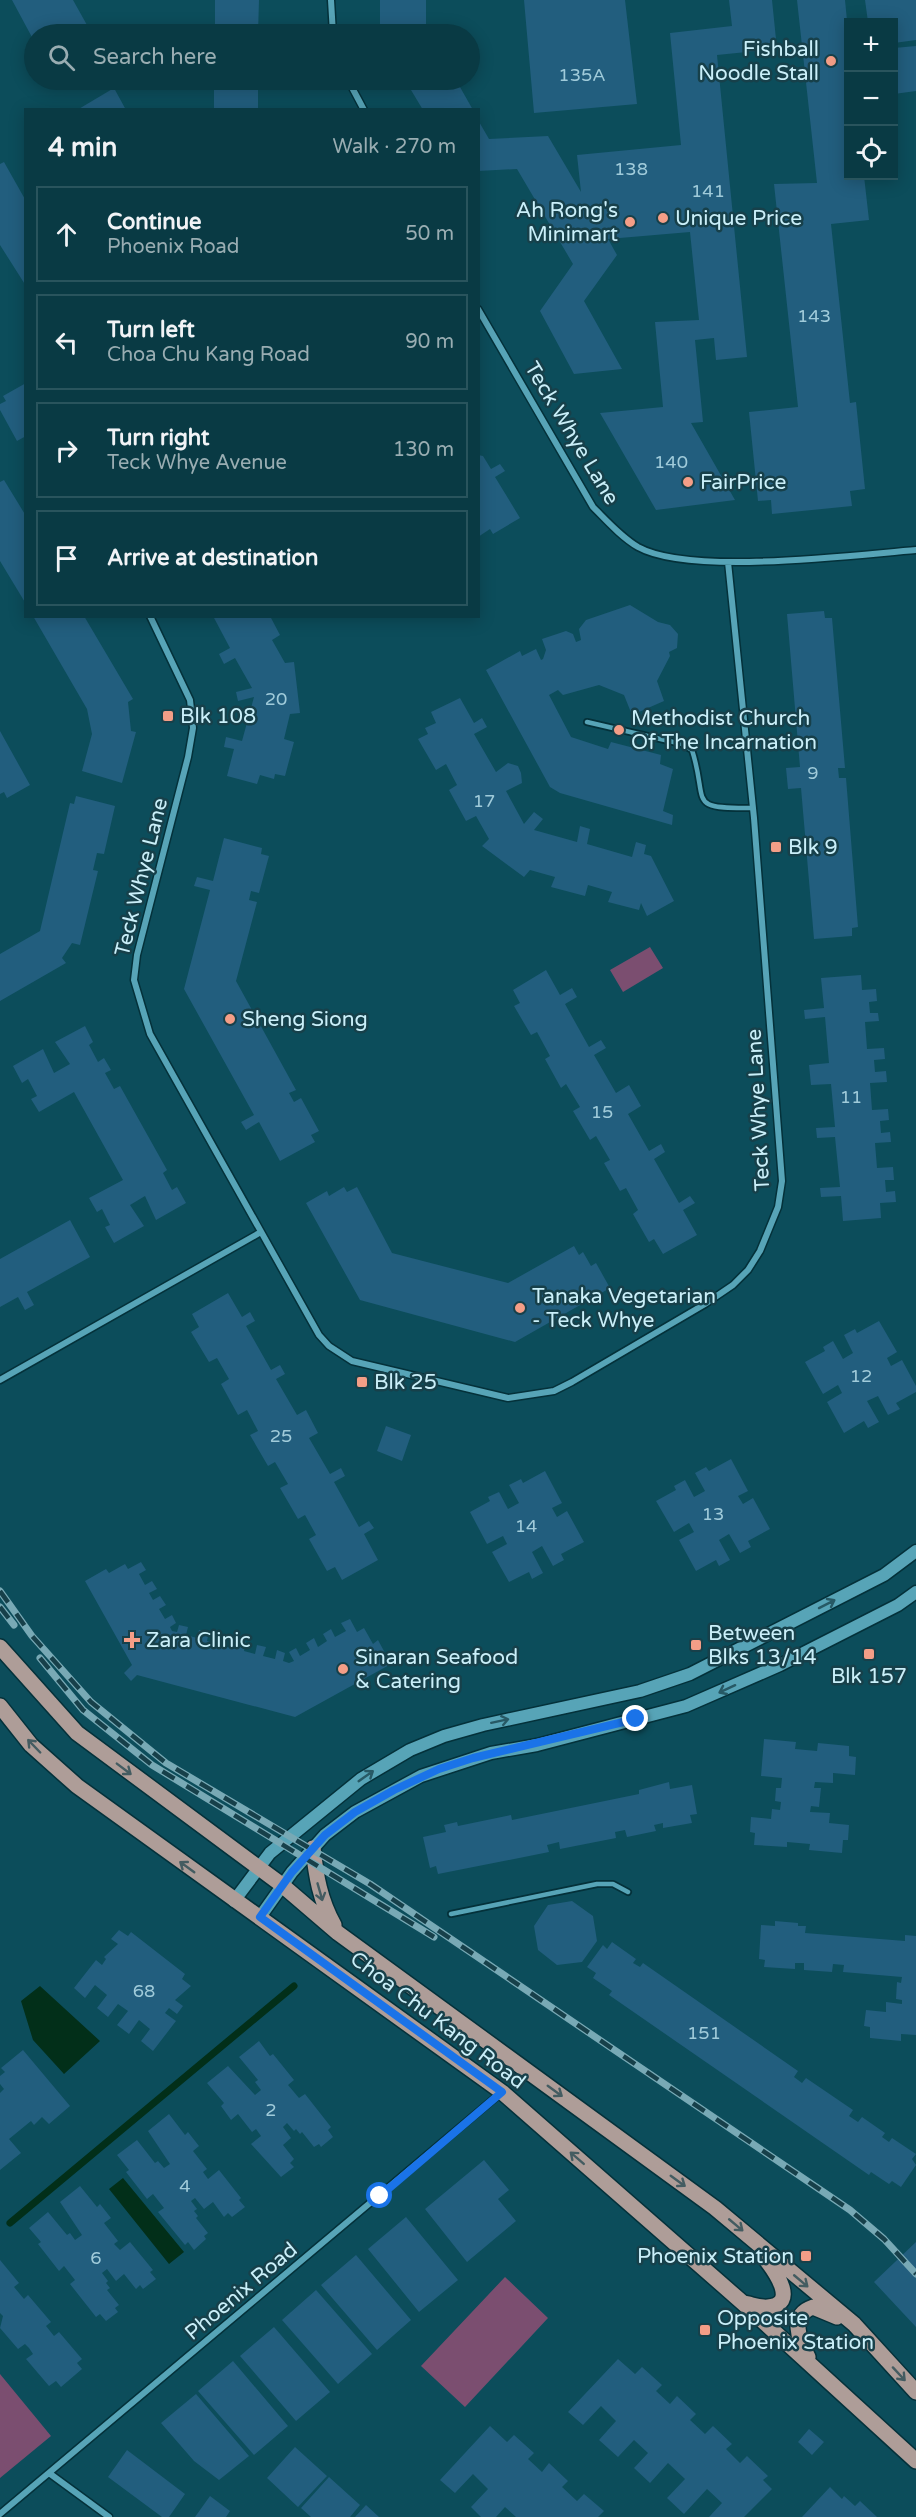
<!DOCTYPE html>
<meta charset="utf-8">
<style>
:root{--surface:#093a44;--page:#12414b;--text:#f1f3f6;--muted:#99adb2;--line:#29545d}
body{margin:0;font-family:"Varela Round",sans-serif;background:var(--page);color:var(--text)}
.controls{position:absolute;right:18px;top:18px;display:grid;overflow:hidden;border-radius:0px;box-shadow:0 3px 15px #0003}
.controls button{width:54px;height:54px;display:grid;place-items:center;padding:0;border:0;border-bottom:2px solid var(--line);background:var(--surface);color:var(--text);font:30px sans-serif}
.stop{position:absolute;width:18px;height:18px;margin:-14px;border:4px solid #1a73e8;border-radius:50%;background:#fff}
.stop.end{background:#1a73e8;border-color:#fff;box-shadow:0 2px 6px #0008}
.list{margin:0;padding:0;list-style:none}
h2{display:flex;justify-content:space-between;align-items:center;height:78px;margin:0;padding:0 24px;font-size:26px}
h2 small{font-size:20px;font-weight:400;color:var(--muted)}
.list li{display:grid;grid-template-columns:39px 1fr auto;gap:18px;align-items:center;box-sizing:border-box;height:96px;margin:0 12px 12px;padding:0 12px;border:2px solid var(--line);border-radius:0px}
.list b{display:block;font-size:22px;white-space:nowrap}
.list p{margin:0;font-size:20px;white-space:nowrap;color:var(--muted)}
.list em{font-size:20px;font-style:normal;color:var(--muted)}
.icon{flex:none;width:33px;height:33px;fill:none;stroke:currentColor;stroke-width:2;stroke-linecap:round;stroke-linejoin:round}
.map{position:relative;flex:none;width:916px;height:2517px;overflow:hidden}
.search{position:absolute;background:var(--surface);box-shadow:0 3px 15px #0003;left:24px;top:24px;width:456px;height:66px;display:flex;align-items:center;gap:15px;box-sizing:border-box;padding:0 21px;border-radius:33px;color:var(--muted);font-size:22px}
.panel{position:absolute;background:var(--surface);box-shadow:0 3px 15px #0003;left:24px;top:108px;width:456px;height:510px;border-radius:0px}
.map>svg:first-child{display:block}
</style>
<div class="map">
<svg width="916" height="2517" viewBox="0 0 916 2517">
<rect width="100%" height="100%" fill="#0c4d5b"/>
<path fill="#7b4e70" d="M650,947L663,968L623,992L610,970Z
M505,2277L548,2318L465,2407L421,2366Z
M0,2374L51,2436L0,2478Z"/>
<path fill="#022f19" d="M40,1986L100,2041L64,2074L33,2040L21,2001Z
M123,2178L184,2252L169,2264L109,2189Z"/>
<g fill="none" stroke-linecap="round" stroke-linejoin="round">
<path stroke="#022f19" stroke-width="7" d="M10,2223L294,1986"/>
</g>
<path fill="#225e7e" d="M12,0H73L92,34H34V41Z
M215,0H259L258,34H215Z
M380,0H426V31H422L424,34H360V27H380Z
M524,0H625L637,104L534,113Z
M729,0H772L777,49L717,55L747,357L716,360L714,338L695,340L703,422L691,423L735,500L656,510L600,413L663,407L655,322L699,320L690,232L608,239L617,255L584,301L622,369L574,374L540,311L573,264L517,169L478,171V120L489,139L548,136L581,192L577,155L681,145L670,33L732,26Z
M797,0H845L848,31V176H864L869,220L831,224L850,403L856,402L865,489L850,491L852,506L772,514L771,500L758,501L749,412L798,407L774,184L817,183Z
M865,0H916V40L894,43V22H868Z
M916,46V91L894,94V48Z
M214,80H258V110H214Z
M405,80H456L473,110H423Z
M114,88L126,110H77Z
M4,162L26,201V286L0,245V164Z
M26,383V436L17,441L0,410V404L6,401L3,396Z
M478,455L483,456L491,469L500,464L505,471L495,477L520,518L493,534L490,529L478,537Z
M4,480L26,516V604L0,561V482Z
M630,605L658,622L670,625L678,634L677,648L669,652L670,656L657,681L664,701L632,715L624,695L599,685L563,695L558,690L549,695L571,737L608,749L611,742L661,755L660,764L673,769L663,811L673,815L672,825L560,793L550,787L486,670L520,651L522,656L536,649L541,660L543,659L546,650L542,639L566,631L573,634L576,642L581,640L579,629L586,620Z
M824,611L825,618H832L845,768H838L839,778H846L858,927L852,928V936L814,939L801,788L788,789L786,768L800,767L787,614Z
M33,616H84L133,699L128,702L131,731L136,732L122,783L82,771L92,734L87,709Z
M213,616H270L280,635L272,640L285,663L294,662L300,713L290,714L284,739L294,742L285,776L275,774L274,779L260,775L257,784L227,776L234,749L224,747L226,737L242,741L254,697L238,701L236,692L252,688L235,658L224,664L219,654L230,648Z
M460,698L474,723L482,718L487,727L474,734L496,772L508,763L518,766L521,773L522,783L506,791L524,824L534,812L543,819L534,830L577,842L580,826L590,829L587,844L632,857L636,842L646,845L644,854L651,856L674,901L647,916L641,903L639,910L608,902L612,892L588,885L585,896L551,887L555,877L530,870L524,877L482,846L489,839L476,816L466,821L449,790L457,785L446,764L436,770L418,739L428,734L425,728L436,723L431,712Z
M0,731L30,785L7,798L4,792L0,794Z
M76,796L115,806L104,854L97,853L93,870L98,871L80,945L72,943L62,958L66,963L0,1001V954L40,931L70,803L74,804Z
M224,838L262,848L261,854L269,856L259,893L251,891L249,900L257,902L236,981L296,1090L289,1093L294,1102L301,1098L319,1131L311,1135L315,1142L280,1161L259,1122L246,1130L241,1122L254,1115L184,989L210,890L194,886L197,877L213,881Z
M546,970L560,995L572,988L577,997L565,1004L589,1047L601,1040L606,1048L594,1055L616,1093L629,1085L641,1106L628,1114L649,1151L661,1144L665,1152L654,1159L679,1203L690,1196L695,1203L683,1210L697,1235L663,1254L654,1239L649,1242L633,1214L638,1210L626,1188L620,1191L604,1163L610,1160L596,1136L590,1140L573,1111L580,1107L566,1084L561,1088L545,1059L550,1056L537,1032L531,1035L514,1006L520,1003L513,990Z
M861,975L862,990L876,989L877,1001L869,1002L870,1013H878L879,1021L865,1022L867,1049L884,1048L885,1059L874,1060L875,1072L886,1071L887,1082L870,1083L872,1110L888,1109L889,1120L880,1121L881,1133L890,1132L891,1142L875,1143L877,1168L893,1167L894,1180H885L886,1192L895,1191L896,1202L880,1203L881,1218L843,1221L841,1196L821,1197L820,1188L840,1187L835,1137L817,1138L816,1128L835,1127L831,1084L811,1085L809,1065L829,1063L825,1017L805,1019L804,1010L824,1008L821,978Z
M85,1026L93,1042L89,1045L98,1062L104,1058L111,1070L105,1073L114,1089L120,1086L167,1170L163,1173L172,1190L177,1187L186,1203L156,1220L145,1196L130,1205L144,1226L114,1243L105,1227L110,1225L102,1209L97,1212L89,1198L123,1180L74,1092L39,1112L31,1099L37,1096L28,1079L22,1083L13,1066L43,1049L54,1073L70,1064L55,1042Z
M344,1187L347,1192L357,1187L392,1253L508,1283L574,1246L579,1255L583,1252L591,1266L596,1263L610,1288L515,1342L360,1300L306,1203L327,1191L329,1196Z
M70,1220L90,1257L27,1292L34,1305L25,1310L18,1297L0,1307V1259Z
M228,1293L242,1317L250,1312L255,1321L246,1326L271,1370L280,1365L285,1374L276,1379L297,1415L306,1410L318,1433L309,1438L330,1474L341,1468L345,1476L334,1482L359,1527L369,1521L374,1528L364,1534L378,1560L342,1580L335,1567L327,1571L309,1539L316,1535L305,1515L298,1519L280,1488L288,1484L275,1462L268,1466L250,1435L258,1431L247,1410L238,1415L221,1384L229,1379L217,1358L209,1362L191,1332L199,1327L192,1314Z
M879,1321L897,1352L887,1358L891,1366L902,1360L916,1386V1392L896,1403L900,1409L888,1415L878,1396L867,1401L879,1422L868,1428L864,1421L844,1433L827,1402L842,1393L838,1385L823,1394L805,1362L825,1351L823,1347L833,1341L843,1359L853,1353L844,1335L855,1329L857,1333Z
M386,1426L411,1435L402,1461L377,1451Z
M731,1459L748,1491L738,1496L743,1504L753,1498L770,1529L748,1541L751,1547L740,1553L729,1534L719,1540L730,1560L719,1566L716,1560L696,1571L679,1540L694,1532L689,1523L674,1532L656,1501L676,1490L674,1486L685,1480L694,1497L705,1491L695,1473L706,1467L709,1471Z
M545,1471L562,1503L552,1508L557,1517L567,1511L584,1542L561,1554L564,1560L553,1566L542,1546L532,1552L543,1573L532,1579L529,1572L509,1582L492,1552L507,1544L503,1536L487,1544L470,1512L490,1501L488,1497L499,1492L508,1509L519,1503L509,1485L521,1479L523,1483Z
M141,1562L146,1570L139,1574L145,1585L152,1581L157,1589L149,1593L153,1600L160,1596L166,1605L159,1609L165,1619L172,1615L176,1623L170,1627L172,1631L177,1632L179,1625L188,1627L186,1635L197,1638L199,1630L209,1632L207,1641L215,1643L218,1635L225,1637L223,1646L236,1649L238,1640L246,1642L244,1651L255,1654L257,1645L266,1647L263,1656L275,1659L277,1650L285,1653L283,1661L289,1663L294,1661L289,1652L296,1648L300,1656L310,1650L306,1643L314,1638L318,1647L327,1641L323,1634L331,1629L335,1637L346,1631L341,1623L350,1619L357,1632L364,1628L373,1644L378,1640L391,1664L295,1717L137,1675L131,1681L124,1673L132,1665L85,1581L106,1569L109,1573L125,1564L128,1569Z
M764,1739L796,1742L795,1749L817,1751L818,1743L849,1746V1756L856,1757L855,1775L833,1773V1783L815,1782L814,1788H821L819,1807L811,1806L810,1812L830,1813L829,1823L849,1825L848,1840H843L842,1853L809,1850L810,1844L787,1842V1847L754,1845L755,1833L750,1832L751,1817L771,1819L772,1809L780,1810L781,1802L775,1801L776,1788H781L782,1778L761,1776Z
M669,1782L670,1789L692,1785L697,1814L690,1815L692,1823L663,1828V1823L654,1825L656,1831L627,1837L625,1830L615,1832L616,1838L560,1849L559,1842L547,1845L549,1852L438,1874L436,1866L430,1868L423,1837L446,1832L444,1825L457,1822L458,1826L511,1815L512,1820L639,1794V1790Z
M572,1901L593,1916L597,1941L582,1962L557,1965L538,1950L534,1926L548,1905Z
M775,1921L798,1923V1926H806L805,1933L905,1941V1935L916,1936V2035L901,2034V2041L870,2038V2027L864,2026L866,2010L886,2012V2002L902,2004V2000L896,1999L897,1982L901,1983L902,1977L843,1972L844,1965L833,1964L832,1972L804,1970V1963H795V1969L764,1967L765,1960L759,1959L761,1925L775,1926Z
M119,1930L128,1936L131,1932L185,1974L182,1979L191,1986L175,2000L183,2006L177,2014L169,2008L165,2013L176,2021L153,2051L141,2041L150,2029L139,2020L129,2034L117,2025L128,2011L118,2004L108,2017L97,2008L107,1995L95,1985L85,1998L74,1988L96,1960L102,1965L106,1959L104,1957L118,1944L111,1939Z
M612,1942L636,1959L633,1963L640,1967L643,1963L798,2071L794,2077L802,2083L806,2078L853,2110L849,2116L858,2122L862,2117L885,2133L882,2137L889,2142L892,2138L916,2154L912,2159L916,2165L901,2187L892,2181L889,2184L871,2172L869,2175L609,1995L612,1991L593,1978L596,1973L587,1967L603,1945L607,1949Z
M259,2041L270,2056L273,2054L294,2080L288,2085L299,2098L305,2094L331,2127L328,2130L333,2137L321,2147L319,2144L314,2147L302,2132L300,2134L296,2129L294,2131L287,2123L283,2127L291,2138L283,2145L294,2159L290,2163L294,2167L281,2177L251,2144L261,2136L256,2129L252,2132L238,2114L231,2120L221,2106L224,2103L207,2083L228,2066L255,2095L261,2090L255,2082L258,2080L239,2057Z
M23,2050L70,2106L49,2124L42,2117L34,2125L31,2121L9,2139L21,2153L0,2170V2093L4,2089L0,2084V2076L5,2072L1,2068Z
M169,2114L185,2135L188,2132L199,2146L193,2151L207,2169L203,2172L208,2179L219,2170L241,2198L239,2200L245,2207L232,2217L228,2213L224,2217L213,2202L204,2209L195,2198L191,2201L197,2209L194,2211L198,2216L196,2218L208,2233L204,2236L206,2239L194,2250L188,2242L185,2245L158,2212L164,2208L153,2194L147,2199L126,2172L129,2170L117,2155L137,2140L155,2163L158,2161L164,2168L170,2164L148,2131Z
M484,2160L509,2190L498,2199L516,2221L467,2262L425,2209Z
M80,2186L97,2207L100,2204L111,2218L104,2223L118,2241L114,2244L120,2250L130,2242L153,2270L150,2272L156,2279L143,2289L140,2285L136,2289L124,2274L116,2281L107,2269L102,2273L108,2281L106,2283L110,2288L107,2290L119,2305L115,2308L118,2312L106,2321L100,2314L96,2317L70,2284L75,2280L64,2266L59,2271L38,2244L41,2242L29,2228L48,2212L67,2235L70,2233L75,2240L82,2235L60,2202Z
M406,2217L458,2280L419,2312L368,2249Z
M916,2242V2327L874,2282Z
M356,2255L411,2320L377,2350L321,2285Z
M0,2260L19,2283L14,2287L24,2299L28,2295L51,2322L46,2326L54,2336L59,2332L82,2359L77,2363L82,2369L61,2387L56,2381L49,2386L26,2359L33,2354L29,2348L25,2344L18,2349L0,2328L3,2316L0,2313Z
M316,2290L372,2354L338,2384L282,2320Z
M274,2327L330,2392L296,2421L240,2356Z
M618,2359L635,2374L642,2367L662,2385L656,2391L670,2404L677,2396L696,2414L690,2420L705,2434L713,2426L732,2444L726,2449L740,2463L747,2456L768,2476L763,2480L772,2489L744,2517H709L722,2503L707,2489L684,2514L667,2498L685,2479L668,2463L650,2483L634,2468L648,2453L634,2440L618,2457L599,2440L616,2421L601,2406L583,2425L568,2412Z
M233,2361L288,2426L254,2455L198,2391Z
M196,2394L249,2456L219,2480L194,2461L161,2423Z
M490,2426L507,2442L514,2435L534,2453L528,2459L542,2472L549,2463L568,2481L562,2487L577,2501L584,2494L604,2511L598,2517H516L505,2507L496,2517H481L471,2507L488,2489L473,2474L455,2493L440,2480Z
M809,2429L824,2442L812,2455L798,2442Z
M295,2447L327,2476L298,2507L267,2478Z
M127,2450L185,2494L169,2517H162L108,2477Z
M329,2477L360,2505L350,2517H311L301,2508Z
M830,2487L842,2499L844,2496L855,2506L860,2501L877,2517H802Z
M210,2496L230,2511L226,2517H195Z
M366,2505L379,2517H355Z"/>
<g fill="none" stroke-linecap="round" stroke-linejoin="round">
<g stroke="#04313a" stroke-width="8">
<path id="lane" d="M587,722L682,744L692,750C709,803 685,809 753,808
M451,1914L597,1884H613L628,1892"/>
</g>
<g stroke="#04313a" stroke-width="9">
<path id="street" d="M331,0L333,34
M348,80L364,110
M478,309L593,507C607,521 621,537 638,547C690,576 853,555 916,550
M150,616L190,700L193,728L188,757L137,955L134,980L150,1034L319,1335L329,1346L352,1361L508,1398L554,1391L572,1382L705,1304L733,1285L748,1270L760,1251L778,1207L782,1181L754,818L728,562
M0,1380L261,1232
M49,2473L109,2517
M0,2514L502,2092"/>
</g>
<g stroke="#04313a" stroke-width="15">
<path id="secondary" d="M234,1901L270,1853L361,1779L410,1750L444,1736L483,1725L640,1691L690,1674L884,1575L916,1551
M260,1917L292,1872L325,1835L355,1812L421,1776L491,1753L537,1745L686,1706L780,1665L898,1605L916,1592"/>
</g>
<g stroke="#04313a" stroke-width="18">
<path id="primary" d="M0,1647L77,1733L282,1885L338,1933L715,2208L854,2324L916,2392
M0,1706L31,1745L77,1786L502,2092L743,2303L916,2461
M313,1848C316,1876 320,1900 334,1925
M743,2303C751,2304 760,2308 768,2307C798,2304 776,2273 767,2261
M808,2357C799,2340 789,2315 813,2307L837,2317"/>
</g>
<use href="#lane" stroke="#57a4b7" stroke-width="4.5"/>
<use href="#street" stroke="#57a4b7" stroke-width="6"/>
<use href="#secondary" stroke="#57a4b7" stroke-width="12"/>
<use href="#primary" stroke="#ae9d98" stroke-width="15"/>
<g stroke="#78a9b5" stroke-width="7">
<path id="rail" d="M0,1591L32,1636L91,1702L166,1763L370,1884L850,2210L884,2239L916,2274
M0,1607L14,1625
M40,1658L83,1710L152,1765L434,1937"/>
</g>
<use href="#rail" stroke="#17404a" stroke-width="4.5" stroke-dasharray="14" stroke-linecap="butt"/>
</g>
<defs><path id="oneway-shaft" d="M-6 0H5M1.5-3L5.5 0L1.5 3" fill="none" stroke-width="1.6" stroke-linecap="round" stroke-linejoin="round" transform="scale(1.5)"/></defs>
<g stroke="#275965">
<use href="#oneway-shaft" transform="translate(827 1604) rotate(-27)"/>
<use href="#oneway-shaft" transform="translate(727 1689) rotate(155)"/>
<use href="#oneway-shaft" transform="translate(500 1721) rotate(-12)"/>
<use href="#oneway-shaft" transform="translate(366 1776) rotate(-35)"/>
</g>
<g stroke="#445c61">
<use href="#oneway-shaft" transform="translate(34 1746) rotate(-134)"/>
<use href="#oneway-shaft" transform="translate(124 1769) rotate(37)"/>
<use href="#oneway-shaft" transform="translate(187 1867) rotate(-144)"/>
<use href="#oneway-shaft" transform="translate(320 1892) rotate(74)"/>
<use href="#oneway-shaft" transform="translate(555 2091) rotate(36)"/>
<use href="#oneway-shaft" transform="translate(577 2158) rotate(-139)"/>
<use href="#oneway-shaft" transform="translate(678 2181) rotate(36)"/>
<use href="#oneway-shaft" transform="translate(736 2225) rotate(40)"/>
<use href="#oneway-shaft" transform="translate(801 2281) rotate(40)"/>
<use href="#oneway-shaft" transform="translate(899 2374) rotate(47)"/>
</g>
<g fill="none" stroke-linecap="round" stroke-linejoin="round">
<path stroke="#1a73e8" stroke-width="8" d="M380,2196L502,2092L260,1917L292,1872L325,1835L355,1812L394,1790L439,1769L473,1758L636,1719"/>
</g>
<g fill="#f49e87" stroke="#17404a" stroke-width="2">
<circle cx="831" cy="61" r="6"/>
<circle cx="663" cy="218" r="6"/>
<circle cx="630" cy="222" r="6"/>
<circle cx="688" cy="482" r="6"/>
<rect x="162" y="710" width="12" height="12" rx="3"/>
<circle cx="619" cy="730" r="6"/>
<rect x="770" y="841" width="12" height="12" rx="3"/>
<circle cx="230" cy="1019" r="6"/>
<circle cx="520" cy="1308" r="6"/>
<rect x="356" y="1376" width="12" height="12" rx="3"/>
<path d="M129 1631h6v6h6v6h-6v6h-6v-6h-6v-6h6z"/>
<rect x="690" y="1639" width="12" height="12" rx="3"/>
<rect x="863" y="1648" width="12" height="12" rx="3"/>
<circle cx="343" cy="1669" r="6"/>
<rect x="800" y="2250" width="12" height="12" rx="3"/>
<rect x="699" y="2324" width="12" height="12" rx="3"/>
</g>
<g text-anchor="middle" stroke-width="5" stroke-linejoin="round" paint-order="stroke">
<g font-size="18" fill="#a0cbda">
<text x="582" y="81">135A</text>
<text x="631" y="175">138</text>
<text x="708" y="197">141</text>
<text x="814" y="322">143</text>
<text x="671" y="468">140</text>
<text x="276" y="705">20</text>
<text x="813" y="779">9</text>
<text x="484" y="807">17</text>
<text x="851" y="1103">11</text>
<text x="602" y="1118">15</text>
<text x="861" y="1382">12</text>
<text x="281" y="1442">25</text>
<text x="713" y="1520">13</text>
<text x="526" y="1532">14</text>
<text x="144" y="1997">68</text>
<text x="704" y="2039">151</text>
<text x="271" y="2116">2</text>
<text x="185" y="2192">4</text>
<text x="96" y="2264">6</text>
</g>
<g font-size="21" fill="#caeff9" stroke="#17404a" text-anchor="start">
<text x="819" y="56" text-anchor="end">Fishball<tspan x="819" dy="24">Noodle Stall</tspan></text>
<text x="618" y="217" text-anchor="end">Ah Rong's<tspan x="618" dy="24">Minimart</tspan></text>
<text x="675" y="225">Unique Price</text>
<text x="700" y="489">FairPrice</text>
<text x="180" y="723">Blk 108</text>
<text x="631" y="725">Methodist Church<tspan x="631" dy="24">Of The Incarnation</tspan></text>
<text x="788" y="854">Blk 9</text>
<text x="242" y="1026">Sheng Siong</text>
<text x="532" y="1303">Tanaka Vegetarian<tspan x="532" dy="24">- Teck Whye</tspan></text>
<text x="374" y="1389">Blk 25</text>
<text x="708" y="1640">Between<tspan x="708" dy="24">Blks 13/14</tspan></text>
<text x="146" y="1647">Zara Clinic</text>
<text x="355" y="1664">Sinaran Seafood<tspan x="355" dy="24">&amp; Catering</tspan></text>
<text x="869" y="1683" text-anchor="middle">Blk 157</text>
<text x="794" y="2263" text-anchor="end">Phoenix Station</text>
<text x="717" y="2325">Opposite<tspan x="717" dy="24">Phoenix Station</tspan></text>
</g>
<g font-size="21" fill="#caeff9" stroke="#17404a">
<text transform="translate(572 433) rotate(59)" y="7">Teck Whye Lane</text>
<text transform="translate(141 877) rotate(-76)" y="7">Teck Whye Lane</text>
<text transform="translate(758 1110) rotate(-93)" y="7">Teck Whye Lane</text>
<text transform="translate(438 2020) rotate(37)" y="7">Choa Chu Kang Road</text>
<text transform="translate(241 2291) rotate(-40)" y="7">Phoenix Road</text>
</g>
</g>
</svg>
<div class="controls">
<button>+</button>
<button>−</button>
<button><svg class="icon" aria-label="locate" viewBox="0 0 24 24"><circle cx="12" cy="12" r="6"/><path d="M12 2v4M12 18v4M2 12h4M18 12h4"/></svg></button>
</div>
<div class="stop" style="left:380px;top:2196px"></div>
<div class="stop end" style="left:636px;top:1719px"></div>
<div class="search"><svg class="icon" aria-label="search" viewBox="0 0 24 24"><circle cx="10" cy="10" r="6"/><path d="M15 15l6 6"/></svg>Search here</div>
<section class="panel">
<h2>4 min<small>Walk · 270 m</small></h2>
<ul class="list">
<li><svg class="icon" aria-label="ahead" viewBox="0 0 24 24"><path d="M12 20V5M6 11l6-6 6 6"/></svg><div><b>Continue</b><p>Phoenix Road</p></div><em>50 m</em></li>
<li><svg class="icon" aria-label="left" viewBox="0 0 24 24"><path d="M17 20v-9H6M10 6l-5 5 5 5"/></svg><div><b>Turn left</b><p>Choa Chu Kang Road</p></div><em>90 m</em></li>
<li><svg class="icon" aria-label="right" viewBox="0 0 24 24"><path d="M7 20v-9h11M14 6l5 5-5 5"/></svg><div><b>Turn right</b><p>Teck Whye Avenue</p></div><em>130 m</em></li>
<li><svg class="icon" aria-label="arrive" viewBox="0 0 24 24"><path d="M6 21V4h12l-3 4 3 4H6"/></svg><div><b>Arrive at destination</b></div></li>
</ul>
</section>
</div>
